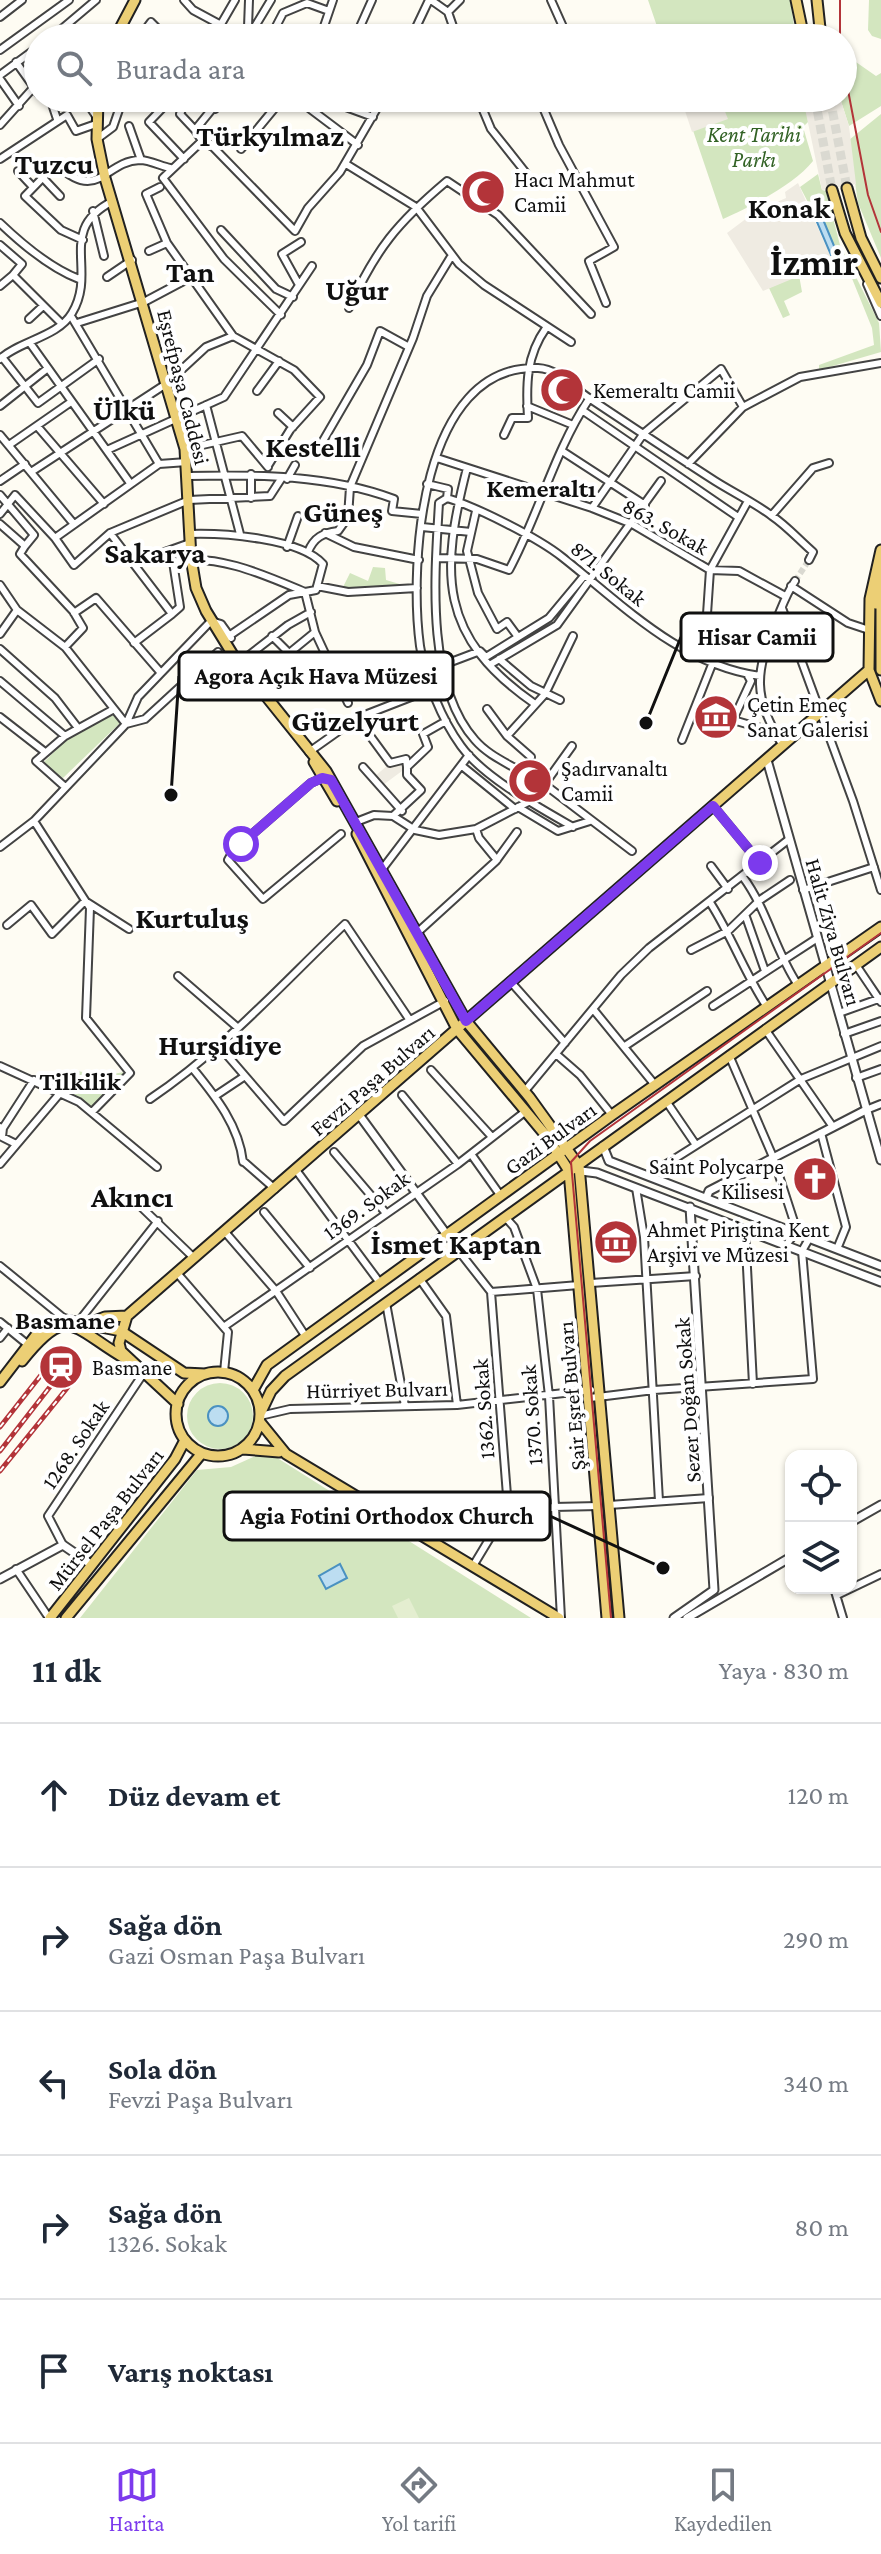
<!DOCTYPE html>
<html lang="tr">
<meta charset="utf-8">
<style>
:root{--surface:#fff;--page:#f2f2f3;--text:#1f2937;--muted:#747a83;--line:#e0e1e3;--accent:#7c3aed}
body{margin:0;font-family:"Crimson Pro",serif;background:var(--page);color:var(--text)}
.controls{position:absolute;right:24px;bottom:24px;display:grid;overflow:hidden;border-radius:16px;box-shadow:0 2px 6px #0004}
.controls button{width:72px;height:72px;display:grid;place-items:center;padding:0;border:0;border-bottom:2px solid var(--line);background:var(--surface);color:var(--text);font:40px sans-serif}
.stop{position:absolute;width:24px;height:24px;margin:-18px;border:6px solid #7c3aed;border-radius:50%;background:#fff}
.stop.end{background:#7c3aed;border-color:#fff;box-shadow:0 2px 8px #0008}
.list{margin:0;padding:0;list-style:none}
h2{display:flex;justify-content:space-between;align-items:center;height:104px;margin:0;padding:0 32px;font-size:34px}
h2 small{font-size:26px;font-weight:400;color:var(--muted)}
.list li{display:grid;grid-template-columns:52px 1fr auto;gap:24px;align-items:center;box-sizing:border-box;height:144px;padding:0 32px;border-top:2px solid var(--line)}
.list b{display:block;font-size:30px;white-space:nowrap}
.list p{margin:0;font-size:26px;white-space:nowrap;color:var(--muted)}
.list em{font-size:26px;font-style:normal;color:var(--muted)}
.icon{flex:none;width:44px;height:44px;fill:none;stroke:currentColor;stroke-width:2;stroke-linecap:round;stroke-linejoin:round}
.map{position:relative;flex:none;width:881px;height:1618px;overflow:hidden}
.search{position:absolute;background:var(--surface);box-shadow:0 2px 6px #0004;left:24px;right:24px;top:24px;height:88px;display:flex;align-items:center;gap:20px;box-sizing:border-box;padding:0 28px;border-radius:44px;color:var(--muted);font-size:30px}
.sheet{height:824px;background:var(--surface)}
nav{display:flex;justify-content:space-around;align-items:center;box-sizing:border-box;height:112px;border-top:2px solid var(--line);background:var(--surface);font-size:22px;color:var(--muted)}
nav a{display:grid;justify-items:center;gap:4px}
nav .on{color:var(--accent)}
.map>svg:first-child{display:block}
</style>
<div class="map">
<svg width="881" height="1618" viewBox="0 0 881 1618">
<rect width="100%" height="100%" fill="#fefcf3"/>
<path fill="#d3e6bf" d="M648,0H790L796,38H661Z
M869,0H881V39L872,36L868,30Z
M843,53L876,76L881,73V106L849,126L840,98H843Z
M682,98H807L808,122L803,127L813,161C795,184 750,207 723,219Z
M881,114V258L858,203L849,140Z
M818,174L822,190L826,191L840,245L879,323L881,352L819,370V365L874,345L872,328L851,276L840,277L837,270L812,279L809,271L833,262L816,206L811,208L800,187Z
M799,275L802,292L784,301L790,315L783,318L769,288Z
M373,567L385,568L386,580L403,585V589L352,592L343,587L350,573L368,581Z
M113,709L121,722L63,778L42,764L76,730Z
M74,1070L99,1076L125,1072L92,1108L68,1090Z
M187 1416a33 33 0 1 1 66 0a33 33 0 1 1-66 0Z
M260,1454H271L531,1618H80L197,1470L231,1467Z"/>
<path fill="#e4eed0" d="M409,1598L419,1618H398L392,1606Z"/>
<path fill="#efebe2" d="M840,98L849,126L856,184L822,190L803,99Z
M720,99L728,119L692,132L685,111Z
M798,183L833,262L763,291L727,233L755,212L786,198L785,192Z
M403,760L402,771L383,785L374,777L388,765Z"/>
<path fill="#bcddf1" stroke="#4a91c1" stroke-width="2" d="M817,205L837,253L831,255L811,208Z
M208 1416a10 10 0 1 1 20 0a10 10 0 1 1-20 0Z
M340,1564L347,1578L326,1589L319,1576Z"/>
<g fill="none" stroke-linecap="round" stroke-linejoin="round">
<path stroke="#dad9d1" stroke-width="6" stroke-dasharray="6 3" stroke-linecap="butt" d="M795,581L809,560"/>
<path stroke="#dad9d1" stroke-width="9" stroke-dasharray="9 4.5" stroke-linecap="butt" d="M815,98L832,190
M830,98L847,188"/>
<g stroke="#434343" stroke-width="10">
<path id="minor" d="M184,0L193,10L219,24
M249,0L248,27L266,38
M431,0L448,12L457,38
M551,0L568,38
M448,12L460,0
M0,17L22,0
M51,38L96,0
M139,38L151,22L167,38
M213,38L235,0
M248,38L271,0
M270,38L283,13L307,3L329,11
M320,38L333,0
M355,38L372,0
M411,38L429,0
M0,50L69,0
M16,62L38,93
M0,75L38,47
M0,79L19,106
M50,98L57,119
M84,98L96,116
M172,98L149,122L184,159
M187,98L180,114L195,130
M221,98L195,130L202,141L163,178L224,259L281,315
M304,98L301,102L358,145
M478,98L491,129L526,173
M539,98L559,145L614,247L589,261L606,303
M201,99L215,109
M343,106L373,117
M0,125L34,87
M129,126L141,160
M97,139L113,127L123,98
M202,141L213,147L295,231L308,208L340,172L383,98
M241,149L283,98
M0,159L67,115L76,131L96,124
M346,164L416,207L459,264L484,285L571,342
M18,171L33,187
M43,178L60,196
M160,187L146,194L167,243L233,336
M93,211L104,256
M0,223C23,245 50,268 79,279
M221,230L276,289L293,297
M83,240L61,230L25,196L56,164C99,204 104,161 140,160C149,160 161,166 170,168
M0,245L22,264L13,275
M149,251L167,243
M107,277L132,260
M298,283L282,254L301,242
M867,284L881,316
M0,286L13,275L62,324
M349,308C376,249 397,223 447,181L498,215L591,314
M71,316L159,464
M29,319L43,306
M77,323L144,302L193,276
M30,343L130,483
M2,357L38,403L99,359
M0,359C19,341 58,337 72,313C98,270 56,230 113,201
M257,391L279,361
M206,405L240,534
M0,406L48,368
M527,406L573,425
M582,410L738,517
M278,413L293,427
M37,426L104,504
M0,435L73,523
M504,435L512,418H528C526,385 526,356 546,328
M9,445L71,402
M320,446L367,365L380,331L409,347
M185,449L242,436L268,467
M107,450L224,397L312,266
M562,451L645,505
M437,458L592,508L632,524L710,570L739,571L785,596
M688,464L743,407L800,377L881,363
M467,468C440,573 438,637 535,704
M31,472L166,384L206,347L233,336L294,370L320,397L290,430L269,464
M251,474V498
M188,476C256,474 330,475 394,499L392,511L422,514
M287,479L295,465
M0,481L25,464
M427,484L448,489L447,498
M0,495L34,535L25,546
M447,498C477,507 538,538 562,557C622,604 680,665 760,676
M447,498L439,503C435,572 425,684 475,740C487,754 505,762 520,771
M592,508L644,433L721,369L743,407
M476,511L467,551L478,593L497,629L507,622L518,637
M0,514L15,495L55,538L74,565L110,533L189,500L270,496L281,479
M772,515L813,468L829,463
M0,524L25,546L20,554L73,611L83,628L65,647
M422,527L471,532
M110,533L172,614L134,643
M325,533L354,547L419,560
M190,534C224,533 300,538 323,564L316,590L289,595L223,640
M55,538L159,464L187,462
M287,547L298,516
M308,552C314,537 323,533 338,531L348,517L350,487L413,338L427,296L452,255
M436,558L477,559L509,570C539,514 554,452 589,399
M134,563L190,543
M0,585L17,610L65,647L126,724L34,821L0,847
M317,586L348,592L417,588
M791,586L848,623L869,630
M782,608L853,801L881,890
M74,613L96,598L161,673
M172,614L180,607L173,562C215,552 267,576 305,592L315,632L348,703
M0,634L17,610
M272,636L289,653
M0,649L55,698L78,728
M704,658L710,570L748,501
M499,659L531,686L560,700
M239,663L288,625L311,612
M491,664L557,625L661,481
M443,665L480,651L486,657L549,618L584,576
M747,674L751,681L733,720L774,732
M336,679L374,663
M0,681L65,736L114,709
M254,682L315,632
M487,709L507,736L531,757
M0,717L45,752
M357,718L390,763L406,759L407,767
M126,724L138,697L211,621L221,624L231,638
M126,724L145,719L218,652
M507,736L545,694L573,636
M682,740L713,662
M783,746C752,695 755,674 776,621C782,607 786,594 795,581
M309,752L357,718L447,683
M462,766L515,809
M363,767L402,811
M322,778L311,783L233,851L228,860L263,899L341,834
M544,784L632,851
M64,786L36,761L65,736
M713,806L760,863
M518,807L558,831L590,821
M393,816L421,790L407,775V767L428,747L423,734L446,721
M34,821L90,908L86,1018L130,1073L93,1111
M356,822L374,815L393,816L415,830L439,835L476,829L534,799L572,746
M573,827C540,808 483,777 461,746C442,720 425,679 420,646C409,564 420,364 538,368C559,369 573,388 589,398C631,426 673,454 715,481C734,493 755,503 772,516C787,526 799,540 813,552L809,560
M476,829L479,838L497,860
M711,866L728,889
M383,868L469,755
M743,877C768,911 775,951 798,985
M803,890L874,867
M711,904C732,937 745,974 767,1007
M746,917L765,971
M7,925L31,905L52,934L85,901L129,929
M418,932L496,861L517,832
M691,950L728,931L760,900L790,880
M856,965L881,1002
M178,976L237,1027
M510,981L565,1043
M713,1006L816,939
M593,1009L655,1085
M839,1013L881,998
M765,1029L833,1127
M844,1034L881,1021
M625,1046L707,991
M220,1047L284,1121L363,1046L445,1001
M556,1054L580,1075L612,1115
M729,1055L773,1157L797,1231L786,1245
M0,1066L79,1102L157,1167
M194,1070C216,1097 239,1126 243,1162
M431,1070L492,1137
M856,1078L881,1069
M524,1092L621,975L649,948L788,840
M402,1095L458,1164
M215,1096L245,1076
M150,1099C223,1050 281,985 345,924L409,1019
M666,1101L696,1145
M866,1110L881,1104
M0,1127L3,1128L34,1080
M3,1128L2,1137L16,1144
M821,1133L846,1227L837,1249
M334,1152L385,1212
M471,1154L498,1192
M243,1161L275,1189
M0,1164L61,1092
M296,1170L380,1283
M649,1175L801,1079L881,1046
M636,1188L644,1237L659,1501
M132,1198L194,1258
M264,1212L310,1268
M505,1217L514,1227L537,1289L549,1396L561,1618
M745,1229L753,1384
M225,1232L276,1291L306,1337
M458,1250L491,1292L508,1508L473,1566
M0,1266L66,1320
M177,1273L228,1332L224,1372
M419,1278L446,1316L457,1405
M591,1283L696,1276
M491,1292L579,1285
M386,1303L405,1406
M79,1321L158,1221
M0,1322L27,1344
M225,1326L458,1164L526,1111
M0,1338L8,1328
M590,1398L654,1390L813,1379L802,1251L810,1237
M260,1416L290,1409L457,1405L591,1390
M609,1505L709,1498
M508,1508L599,1506
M63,1545L48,1516L143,1374
M16,1569L49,1618
M834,1588L843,1618
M837,1595L881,1574"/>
</g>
<g stroke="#434343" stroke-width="11">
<path id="tertiary" d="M767,760L881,1160
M360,1116L447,1235
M603,1146L609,1161L881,1266
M581,1171L597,1173L881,1282
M707,1196L709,1191L866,1110
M851,1522L881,1505
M0,1579L63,1545L92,1565
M674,1618L714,1590L690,1207
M687,1618L791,1557"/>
</g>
<g stroke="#212121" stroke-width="13">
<path id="primary" d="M796,0L804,38
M817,0L821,38
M115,38L135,0
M98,98L97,139L105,178L185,449L191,558L196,588L206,611L233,655L326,771L466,1021L530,1098L579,1166L619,1618
M847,188L861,238L881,278
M832,190L845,233L881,303
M881,550L870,599L869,670L881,701
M876,604L881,573
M881,604V670
M314,762L337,801
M357,834L457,1029L548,1138L569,1171L607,1618
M87,1324L105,1317L127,1316
M22,1361C69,1302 72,1328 126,1359
M176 1414a42 42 0 1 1 84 0a42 42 0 1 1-84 0Z
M0,1382L43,1326L66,1320L121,1331L184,1373L205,1374
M253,1390L267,1365L612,1115L881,927
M178,1404L121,1351L119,1343L127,1316L869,670
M261,1412L271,1391L285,1376L881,947
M260,1422L286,1454L559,1618
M243,1449L279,1452
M50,1618L175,1459L185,1440
M66,1618L202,1453"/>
</g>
<use href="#minor" stroke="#fff" stroke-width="6"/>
<use href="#tertiary" stroke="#fff" stroke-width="7"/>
<use href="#primary" stroke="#eccf75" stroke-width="9"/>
<path stroke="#b33439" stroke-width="2" d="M840,38V0
M843,64L868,195L881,232
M611,1618L571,1162L590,1141L881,933"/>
<g stroke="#b33439" stroke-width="5">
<path id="rail" d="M0,1427L45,1370
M0,1451L56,1379
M0,1471L72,1382"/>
</g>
<use href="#rail" stroke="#fff" stroke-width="2" stroke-dasharray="6" stroke-linecap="butt"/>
</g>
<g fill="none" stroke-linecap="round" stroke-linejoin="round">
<path stroke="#7c3aed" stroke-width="10" d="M241,844L311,783L322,778L331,780L466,1021L713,806L760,863"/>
</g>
<defs>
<g id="mosque-disc" transform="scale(2.3)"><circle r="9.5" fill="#b33439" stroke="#fff"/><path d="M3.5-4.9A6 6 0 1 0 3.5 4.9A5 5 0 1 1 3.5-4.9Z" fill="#fff"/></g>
<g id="museum-disc" transform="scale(2.3)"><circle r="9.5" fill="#b33439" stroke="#fff"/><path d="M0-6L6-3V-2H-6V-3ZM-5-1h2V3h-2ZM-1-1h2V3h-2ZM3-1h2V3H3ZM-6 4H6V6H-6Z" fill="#fff"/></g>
<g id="church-disc" transform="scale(2.3)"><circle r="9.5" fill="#b33439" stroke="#fff"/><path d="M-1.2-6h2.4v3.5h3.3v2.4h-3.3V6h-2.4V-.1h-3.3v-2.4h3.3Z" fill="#fff"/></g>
<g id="station-disc" transform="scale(2.3)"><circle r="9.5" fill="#b33439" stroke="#fff"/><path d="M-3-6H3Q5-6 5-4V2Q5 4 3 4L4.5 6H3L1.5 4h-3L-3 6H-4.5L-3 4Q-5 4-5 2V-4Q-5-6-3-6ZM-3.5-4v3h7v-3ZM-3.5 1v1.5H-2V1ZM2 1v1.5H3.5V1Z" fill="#fff"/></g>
</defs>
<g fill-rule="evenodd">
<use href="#mosque-disc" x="483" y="192"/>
<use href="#mosque-disc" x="562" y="390"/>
<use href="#museum-disc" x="716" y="717"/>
<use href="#mosque-disc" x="530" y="781"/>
<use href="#church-disc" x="815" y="1179"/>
<use href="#museum-disc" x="616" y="1242"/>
<use href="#station-disc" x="61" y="1367"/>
</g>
<g text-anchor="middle" stroke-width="8" stroke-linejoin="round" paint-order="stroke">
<g font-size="22" font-style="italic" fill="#326225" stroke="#fff">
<text x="754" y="142">Kent Tarihi<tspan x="754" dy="25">Parkı</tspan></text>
</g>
<g font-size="22" fill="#101010" stroke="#fff" text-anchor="start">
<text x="514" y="187">Hacı Mahmut<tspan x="514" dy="25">Camii</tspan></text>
<text x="593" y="398">Kemeraltı Camii</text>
<text x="747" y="712">Çetin Emeç<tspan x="747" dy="25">Sanat Galerisi</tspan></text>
<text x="561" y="776">Şadırvanaltı<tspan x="561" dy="25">Camii</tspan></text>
<text x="784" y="1174" text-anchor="end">Saint Polycarpe<tspan x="784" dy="25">Kilisesi</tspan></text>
<text x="647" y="1237">Ahmet Piriştina Kent<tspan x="647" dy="25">Arşivi ve Müzesi</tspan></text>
<text x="92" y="1375">Basmane</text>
</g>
<g font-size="22" fill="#101010" stroke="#fff">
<text transform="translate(184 387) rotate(76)" y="8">Eşrefpaşa Caddesi</text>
<text transform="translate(666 526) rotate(29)" y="8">863. Sokak</text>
<text transform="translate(609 573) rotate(39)" y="8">871. Sokak</text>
<text transform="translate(834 932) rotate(74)" y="8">Halit Ziya Bulvarı</text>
<text transform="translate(372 1080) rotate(-41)" y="8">Fevzi Paşa Bulvarı</text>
<text transform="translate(550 1138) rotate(-36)" y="8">Gazi Bulvarı</text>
<text transform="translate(366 1205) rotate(-36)" y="8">1369. Sokak</text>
<text transform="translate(377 1389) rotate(-1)" y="8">Hürriyet Bulvarı</text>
<text transform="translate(571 1396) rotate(-95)" y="8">Şair Eşref Bulvarı</text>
<text transform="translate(687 1400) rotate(-94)" y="8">Sezer Doğan Sokak</text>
<text transform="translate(483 1409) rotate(-94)" y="8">1362. Sokak</text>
<text transform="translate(531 1415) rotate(-94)" y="8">1370. Sokak</text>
<text transform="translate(75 1444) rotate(-56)" y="8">1268. Sokak</text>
<text transform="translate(105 1519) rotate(-52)" y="8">Mürsel Paşa Bulvarı</text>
</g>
<g font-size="26" font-weight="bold" fill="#101010" stroke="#fff">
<text x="541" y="497">Kemeraltı</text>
<text x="80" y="1090">Tilkilik</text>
<text x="65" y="1329">Basmane</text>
</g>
<g font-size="30" font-weight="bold" fill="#101010" stroke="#fff">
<text x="270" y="146">Türkyılmaz</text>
<text x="54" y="174">Tuzcu</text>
<text x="789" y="218">Konak</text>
<text x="190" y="282">Tan</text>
<text x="357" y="300">Uğur</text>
<text x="124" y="420">Ülkü</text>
<text x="313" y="457">Kestelli</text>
<text x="343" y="522">Güneş</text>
<text x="155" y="563">Sakarya</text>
<text x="355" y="731">Güzelyurt</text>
<text x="192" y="928">Kurtuluş</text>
<text x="220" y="1055">Hurşidiye</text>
<text x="132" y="1207">Akıncı</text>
<text x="456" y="1254">İsmet Kaptan</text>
</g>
<g font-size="38" font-weight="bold" fill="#101010" stroke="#fff">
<text x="814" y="275">İzmir</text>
</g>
</g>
<path fill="none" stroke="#101010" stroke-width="3" d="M646 723L681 637M171 795L179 676M663 1568L550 1516"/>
<g fill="#101010" stroke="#fff" stroke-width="3">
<circle cx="646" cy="723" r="8"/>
<circle cx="171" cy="795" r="8"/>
<circle cx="663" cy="1568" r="8"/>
</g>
<g fill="#fff" stroke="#101010" stroke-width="3">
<rect x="681" y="613" width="152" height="48" rx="8"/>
<rect x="179" y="652" width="274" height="48" rx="8"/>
<rect x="224" y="1492" width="326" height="48" rx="8"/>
</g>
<g font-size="24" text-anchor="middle" font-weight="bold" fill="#101010">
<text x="757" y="645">Hisar Camii</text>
<text x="316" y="684">Agora Açık Hava Müzesi</text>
<text x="387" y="1524">Agia Fotini Orthodox Church</text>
</g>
</svg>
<div class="controls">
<button><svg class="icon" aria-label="locate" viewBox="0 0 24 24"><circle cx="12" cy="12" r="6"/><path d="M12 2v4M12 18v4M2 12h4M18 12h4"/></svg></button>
<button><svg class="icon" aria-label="layers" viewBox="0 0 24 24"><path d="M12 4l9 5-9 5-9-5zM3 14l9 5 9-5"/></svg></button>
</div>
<div class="stop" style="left:241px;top:844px"></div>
<div class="stop end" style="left:760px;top:863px"></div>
<div class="search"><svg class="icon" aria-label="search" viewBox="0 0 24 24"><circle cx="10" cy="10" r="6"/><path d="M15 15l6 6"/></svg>Burada ara</div>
</div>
<section class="sheet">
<h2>11 dk<small>Yaya · 830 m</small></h2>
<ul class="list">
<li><svg class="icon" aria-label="ahead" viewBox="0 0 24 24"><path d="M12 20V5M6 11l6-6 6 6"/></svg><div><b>Düz devam et</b></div><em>120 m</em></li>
<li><svg class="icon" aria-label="right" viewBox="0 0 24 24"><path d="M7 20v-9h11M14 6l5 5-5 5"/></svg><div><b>Sağa dön</b><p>Gazi Osman Paşa Bulvarı</p></div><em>290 m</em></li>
<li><svg class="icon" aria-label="left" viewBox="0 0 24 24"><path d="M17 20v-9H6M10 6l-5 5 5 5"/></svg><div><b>Sola dön</b><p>Fevzi Paşa Bulvarı</p></div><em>340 m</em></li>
<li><svg class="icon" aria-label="right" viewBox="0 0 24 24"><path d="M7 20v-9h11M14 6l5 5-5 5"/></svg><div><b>Sağa dön</b><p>1326. Sokak</p></div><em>80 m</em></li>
<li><svg class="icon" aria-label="arrive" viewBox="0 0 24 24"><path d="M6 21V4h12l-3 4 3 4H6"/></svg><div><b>Varış noktası</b></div></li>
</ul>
</section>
<nav>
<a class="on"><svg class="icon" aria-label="map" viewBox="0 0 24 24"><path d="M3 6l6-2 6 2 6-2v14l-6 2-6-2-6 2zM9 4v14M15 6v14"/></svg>Harita</a>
<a><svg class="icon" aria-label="directions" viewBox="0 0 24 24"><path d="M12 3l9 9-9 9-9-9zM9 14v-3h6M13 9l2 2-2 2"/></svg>Yol tarifi</a>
<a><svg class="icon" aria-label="saved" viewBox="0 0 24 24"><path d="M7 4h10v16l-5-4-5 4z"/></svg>Kaydedilen</a>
</nav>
